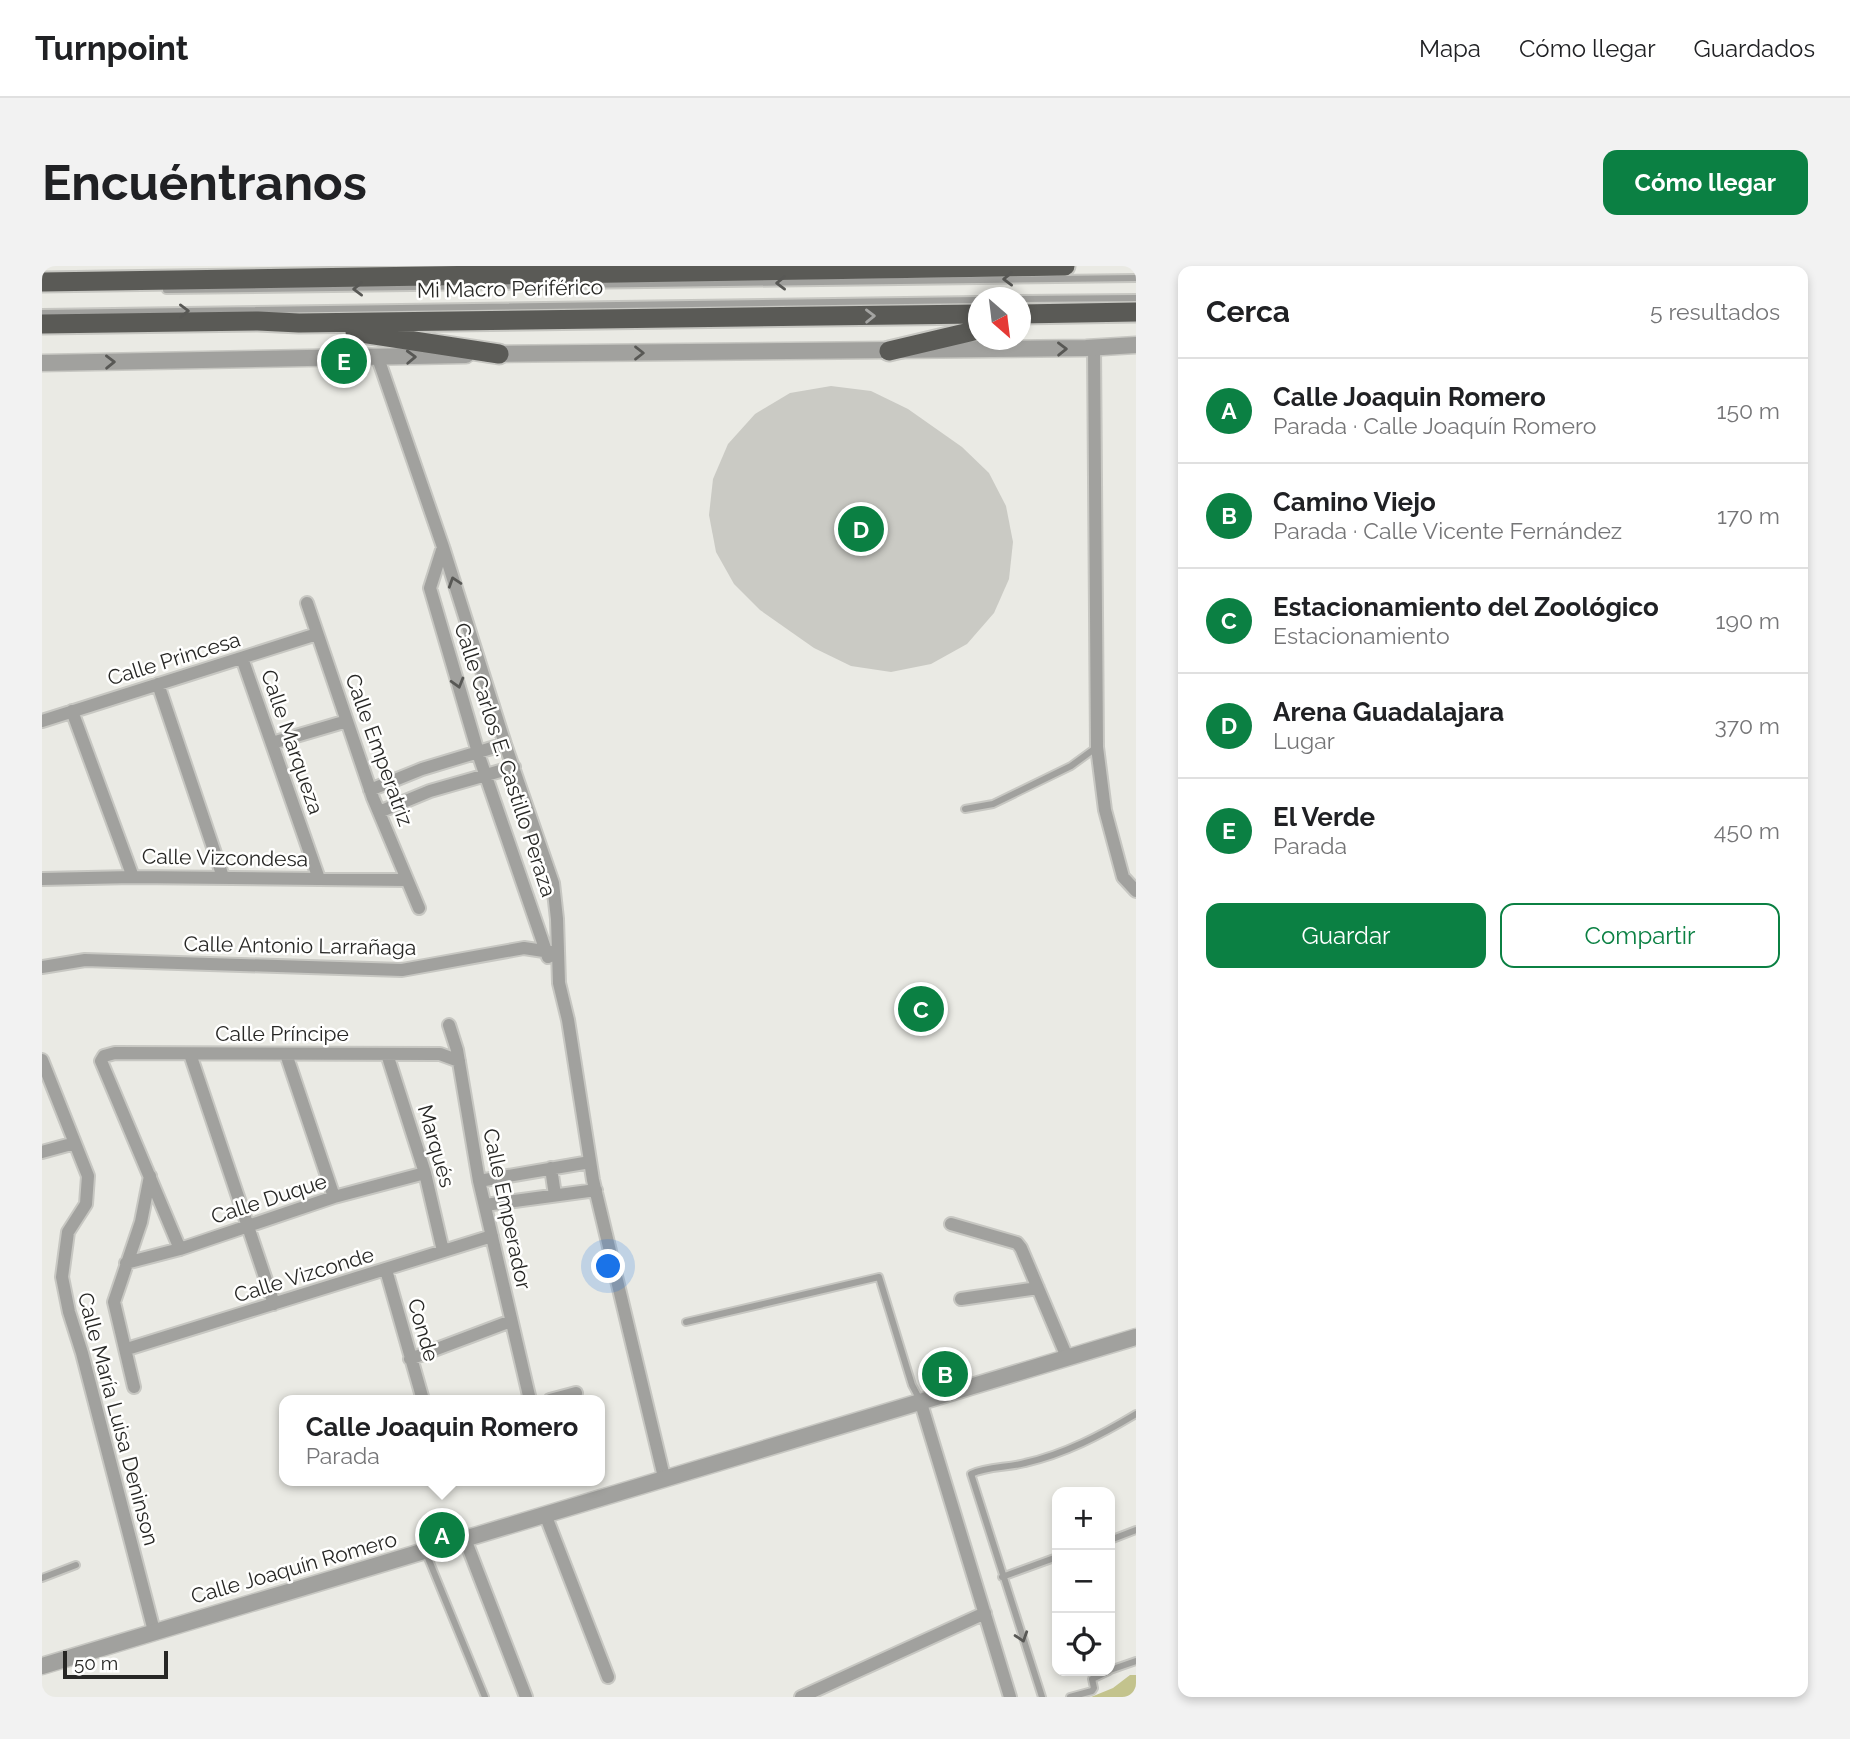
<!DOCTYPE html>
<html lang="es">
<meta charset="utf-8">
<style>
:root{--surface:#fff;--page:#f2f2f2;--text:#202124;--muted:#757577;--line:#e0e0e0;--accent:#0b8043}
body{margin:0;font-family:Raleway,sans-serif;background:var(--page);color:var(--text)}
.controls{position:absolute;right:21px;bottom:21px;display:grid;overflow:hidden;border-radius:14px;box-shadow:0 4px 10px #0003}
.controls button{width:63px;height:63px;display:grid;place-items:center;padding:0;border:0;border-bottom:2px solid var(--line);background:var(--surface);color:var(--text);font:35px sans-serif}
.compass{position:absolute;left:926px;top:21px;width:63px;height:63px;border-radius:50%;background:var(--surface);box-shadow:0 4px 10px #0003;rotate:152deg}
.scale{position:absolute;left:21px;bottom:18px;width:105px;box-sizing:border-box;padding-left:7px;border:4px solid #272725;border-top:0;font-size:19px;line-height:24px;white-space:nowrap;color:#272725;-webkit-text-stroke:5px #fffffe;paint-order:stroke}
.you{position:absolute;left:567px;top:1001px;width:24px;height:24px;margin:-18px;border:5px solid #fff;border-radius:50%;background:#1a73e8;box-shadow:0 0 0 10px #1a73e833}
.badge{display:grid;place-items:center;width:46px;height:46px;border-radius:50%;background:var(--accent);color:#fff;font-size:23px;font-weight:700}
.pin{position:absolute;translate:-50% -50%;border:4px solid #fff;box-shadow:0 2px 7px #0006}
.popup{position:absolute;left:237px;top:1129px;width:326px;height:91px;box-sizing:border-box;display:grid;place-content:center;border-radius:14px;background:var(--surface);filter:drop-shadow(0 2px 5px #0005);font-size:23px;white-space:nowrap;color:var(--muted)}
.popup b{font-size:26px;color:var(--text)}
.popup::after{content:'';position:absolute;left:50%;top:100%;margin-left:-14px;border:14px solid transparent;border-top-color:var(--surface)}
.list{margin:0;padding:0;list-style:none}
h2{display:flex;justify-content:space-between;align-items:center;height:91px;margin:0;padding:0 28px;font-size:30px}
h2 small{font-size:23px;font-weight:400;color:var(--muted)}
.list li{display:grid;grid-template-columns:46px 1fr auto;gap:21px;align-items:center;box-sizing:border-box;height:105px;padding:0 28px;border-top:2px solid var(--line)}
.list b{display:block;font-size:26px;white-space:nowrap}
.list p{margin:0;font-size:23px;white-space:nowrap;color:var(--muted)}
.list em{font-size:23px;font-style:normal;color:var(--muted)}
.actions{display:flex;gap:14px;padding:21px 28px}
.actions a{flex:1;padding:16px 0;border:2px solid var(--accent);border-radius:14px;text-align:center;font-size:24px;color:var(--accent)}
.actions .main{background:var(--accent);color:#fff}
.icon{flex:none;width:38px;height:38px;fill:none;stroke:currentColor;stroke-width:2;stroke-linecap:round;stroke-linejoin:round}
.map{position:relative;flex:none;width:1094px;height:1431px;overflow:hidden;border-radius:14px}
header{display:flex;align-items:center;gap:42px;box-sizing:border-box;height:98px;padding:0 35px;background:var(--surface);border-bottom:2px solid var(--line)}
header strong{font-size:33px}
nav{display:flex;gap:38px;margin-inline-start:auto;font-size:24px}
.intro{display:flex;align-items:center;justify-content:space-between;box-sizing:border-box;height:168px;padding:0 42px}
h1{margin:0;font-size:49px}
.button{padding:18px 32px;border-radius:14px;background:var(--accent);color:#fff;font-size:24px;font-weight:700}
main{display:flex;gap:42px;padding:0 42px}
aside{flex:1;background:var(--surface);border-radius:14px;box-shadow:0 4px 10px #0003}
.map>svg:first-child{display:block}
</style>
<header>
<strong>Turnpoint</strong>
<nav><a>Mapa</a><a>Cómo llegar</a><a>Guardados</a></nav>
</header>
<div class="intro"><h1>Encuéntranos</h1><a class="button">Cómo llegar</a></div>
<main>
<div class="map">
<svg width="1094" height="1431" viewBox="0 0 1094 1431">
<rect width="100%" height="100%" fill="#eaeae4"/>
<path fill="#c3c38d" d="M1088,1409H1094V1431H1049L1071,1422Z"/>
<path fill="#cacac4" d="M789,120L829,125L866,143L920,181L947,207L964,240L971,276L967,313L952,347L925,378L889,398L849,406L809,400L772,382L718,344L692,318L674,286L667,249L671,213L686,178L713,148L748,127Z"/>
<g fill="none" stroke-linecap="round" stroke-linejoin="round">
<g stroke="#c7c7c2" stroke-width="10">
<path id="service" d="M124,24L1094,12
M978,33L1094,32
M0,47L936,34
M923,543L951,538L1029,500L1055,481
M644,1056L837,1011L870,1119L878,1134
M1068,1274L1094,1264
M384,1287L443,1431
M960,1311L1015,1291
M0,1312L34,1299
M1068,1404L1094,1395
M1000,1431L929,1208C946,1200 965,1202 983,1197C1023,1188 1059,1169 1094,1148
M1028,1431L1050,1425L1052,1422L1050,1413L1067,1405"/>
</g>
<g stroke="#c7c7c2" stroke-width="16">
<path id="minor" d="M1052,81L1055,481L1063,544L1081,611L1094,625
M336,92L401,281L463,478L511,617L515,653L517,717L526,754L551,914L622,1211
M401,281L388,322L438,493L506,691
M265,337L331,532L377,642
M200,392L277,613
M116,418L181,611
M30,445L91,611
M0,455L275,368
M230,477L305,455
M328,524L380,503L463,478
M337,546L388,525L472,501
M0,613L91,611L365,614
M0,701L43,694L360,704L482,682L515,687
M407,759L415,784L437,915L488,1134
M148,788L232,1038
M244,788L292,931
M345,788L383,907L401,985
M0,794L46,910L44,938L26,966L20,1011L27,1046L40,1087L112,1365
M0,886L33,877
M509,902L513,929
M437,915L548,896
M443,939L554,924
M909,958L975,977L979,982L1025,1091
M138,983L59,795L62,790L73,787L398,788L417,795
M84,997L138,983L292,931L383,907
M344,1004L381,1134
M919,1033L996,1022
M85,1083L450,970
M368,1093L469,1055
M92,1121L72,1036L99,956L108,910
M508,1134L534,1127
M878,1134L968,1431
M503,1248L566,1411
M423,1273L484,1431
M759,1431L943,1347"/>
</g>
<g stroke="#c7c7c2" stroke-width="19">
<path id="tertiary" d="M447,88L1044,82L1094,79
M0,97L424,89
M0,1400L1094,1071"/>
</g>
<g stroke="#c7c7c2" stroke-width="23">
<path id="trunk" d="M0,16C341,12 682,6 1023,0
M978,48L1094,46
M0,58L216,55L257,57L936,48
M313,66L457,88
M847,85L936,64"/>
</g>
<use href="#service" stroke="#a1a19e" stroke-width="6"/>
<use href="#minor" stroke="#a1a19e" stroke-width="12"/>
<use href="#tertiary" stroke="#a1a19e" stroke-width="16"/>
<use href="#trunk" stroke="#5a5a56" stroke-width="19"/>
</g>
<defs><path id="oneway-chevron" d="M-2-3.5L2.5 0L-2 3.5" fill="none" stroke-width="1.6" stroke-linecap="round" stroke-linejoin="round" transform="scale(1.75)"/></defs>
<g stroke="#585855">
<use href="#oneway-chevron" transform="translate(966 13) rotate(179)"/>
<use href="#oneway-chevron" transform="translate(739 17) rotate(179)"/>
<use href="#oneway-chevron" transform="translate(316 23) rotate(179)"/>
<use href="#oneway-chevron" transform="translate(142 45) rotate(-1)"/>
<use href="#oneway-chevron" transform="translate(1020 83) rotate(-1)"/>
<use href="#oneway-chevron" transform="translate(597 87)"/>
<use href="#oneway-chevron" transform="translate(369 91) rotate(-2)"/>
<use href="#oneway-chevron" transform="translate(68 96) rotate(-1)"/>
<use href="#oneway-chevron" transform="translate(412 316) rotate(-108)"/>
<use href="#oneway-chevron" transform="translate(416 417) rotate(74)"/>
<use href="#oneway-chevron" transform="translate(980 1371) rotate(72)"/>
</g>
<use stroke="#a4a4a2" href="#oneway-chevron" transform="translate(828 50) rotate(-1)"/>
<g text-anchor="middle" stroke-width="5" stroke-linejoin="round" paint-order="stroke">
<g font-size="21" fill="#272725" stroke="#fffffe">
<text transform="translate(468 23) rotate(-1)" y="7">Mi Macro Periférico</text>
<text transform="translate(132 393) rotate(-17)" y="7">Calle Princesa</text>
<text transform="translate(250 476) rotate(71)" y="7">Calle Marqueza</text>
<text transform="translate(337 484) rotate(70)" y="7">Calle Emperatriz</text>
<text transform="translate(463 494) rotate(72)" y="7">Calle Carlos E. Castillo Peraza</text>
<text transform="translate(183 592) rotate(1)" y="7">Calle Vizcondesa</text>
<text transform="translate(258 680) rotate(1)" y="7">Calle Antonio Larrañaga</text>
<text x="240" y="775">Calle Príncipe</text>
<text transform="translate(394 880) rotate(74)" y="7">Marqués</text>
<text transform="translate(227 933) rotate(-18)" y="7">Calle Duque</text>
<text transform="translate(465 943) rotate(78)" y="7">Calle Emperador</text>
<text transform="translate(262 1009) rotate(-17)" y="7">Calle Vizconde</text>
<text transform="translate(381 1064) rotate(74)" y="7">Conde</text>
<text transform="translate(76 1153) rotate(75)" y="7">Calle María Luisa Deninson</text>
<text transform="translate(252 1302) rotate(-16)" y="7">Calle Joaquín Romero</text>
</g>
</g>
</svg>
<div class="controls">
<button>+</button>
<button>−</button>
<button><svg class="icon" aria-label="locate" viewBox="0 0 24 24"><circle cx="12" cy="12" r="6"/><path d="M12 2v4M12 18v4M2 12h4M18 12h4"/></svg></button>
</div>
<svg class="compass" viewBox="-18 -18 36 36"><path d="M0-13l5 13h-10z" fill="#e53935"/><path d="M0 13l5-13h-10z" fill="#757577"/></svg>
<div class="scale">50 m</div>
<div class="you"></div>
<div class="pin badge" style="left:400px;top:1269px">A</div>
<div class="popup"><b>Calle Joaquin Romero</b>Parada</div>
<div class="pin badge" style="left:903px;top:1108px">B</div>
<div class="pin badge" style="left:879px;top:743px">C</div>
<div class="pin badge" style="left:819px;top:263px">D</div>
<div class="pin badge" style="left:302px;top:95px">E</div>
</div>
<aside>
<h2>Cerca<small>5 resultados</small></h2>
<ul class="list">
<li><span class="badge">A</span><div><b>Calle Joaquin Romero</b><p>Parada · Calle Joaquín Romero</p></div><em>150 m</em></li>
<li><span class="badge">B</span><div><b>Camino Viejo</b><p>Parada · Calle Vicente Fernández</p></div><em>170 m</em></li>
<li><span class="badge">C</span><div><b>Estacionamiento del Zoológico</b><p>Estacionamiento</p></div><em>190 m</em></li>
<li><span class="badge">D</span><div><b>Arena Guadalajara</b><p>Lugar</p></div><em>370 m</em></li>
<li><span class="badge">E</span><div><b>El Verde</b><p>Parada</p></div><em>450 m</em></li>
</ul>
<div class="actions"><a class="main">Guardar</a><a>Compartir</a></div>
</aside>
</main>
